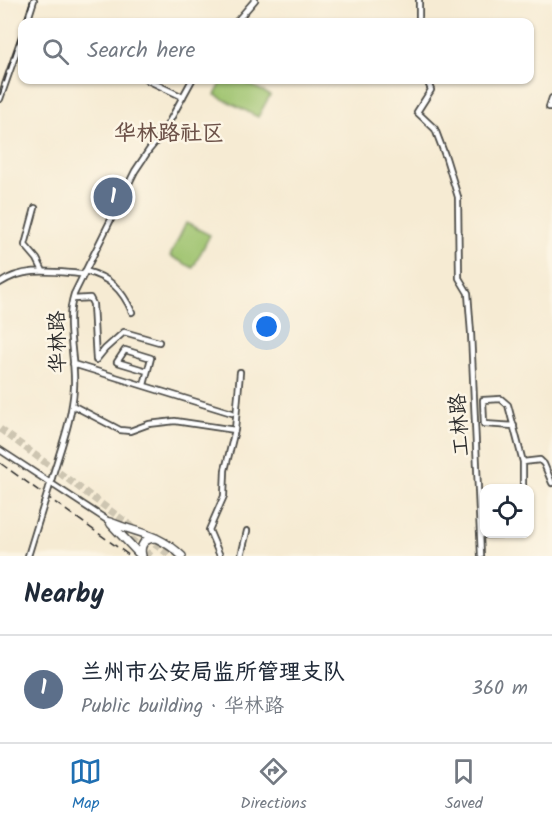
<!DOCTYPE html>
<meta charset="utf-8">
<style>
:root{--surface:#fff;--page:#f6f6f7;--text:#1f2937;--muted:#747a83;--line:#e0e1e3;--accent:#1f6fb2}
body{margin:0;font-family:Kalam,"LXGW WenKai TC",sans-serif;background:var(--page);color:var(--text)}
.controls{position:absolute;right:18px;bottom:18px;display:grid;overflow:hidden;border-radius:12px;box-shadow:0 2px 4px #0004}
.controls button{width:54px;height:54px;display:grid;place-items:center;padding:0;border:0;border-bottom:2px solid var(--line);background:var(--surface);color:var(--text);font:30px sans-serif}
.you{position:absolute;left:267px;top:327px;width:21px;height:21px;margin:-15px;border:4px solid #fff;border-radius:50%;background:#1a73e8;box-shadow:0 0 0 9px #1a73e833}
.badge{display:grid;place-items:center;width:39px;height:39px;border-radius:50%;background:var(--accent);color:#fff;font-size:20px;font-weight:700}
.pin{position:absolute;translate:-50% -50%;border:3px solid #fff;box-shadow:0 2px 6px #0006}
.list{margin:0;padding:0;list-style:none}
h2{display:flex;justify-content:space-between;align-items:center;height:78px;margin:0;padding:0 24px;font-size:26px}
h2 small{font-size:20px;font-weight:400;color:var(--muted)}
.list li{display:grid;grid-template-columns:39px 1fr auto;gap:18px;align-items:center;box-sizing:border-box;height:108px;padding:0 24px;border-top:2px solid var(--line)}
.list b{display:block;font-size:22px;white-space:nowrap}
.list p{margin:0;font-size:20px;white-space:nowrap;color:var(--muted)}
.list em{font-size:20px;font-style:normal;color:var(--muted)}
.icon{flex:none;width:33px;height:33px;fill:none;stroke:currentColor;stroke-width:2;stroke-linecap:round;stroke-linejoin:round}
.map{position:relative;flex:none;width:552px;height:556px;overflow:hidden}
.search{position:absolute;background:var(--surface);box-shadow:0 2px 4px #0004;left:18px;right:18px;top:18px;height:66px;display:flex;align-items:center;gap:15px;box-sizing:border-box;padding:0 21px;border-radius:12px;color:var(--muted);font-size:22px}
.sheet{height:186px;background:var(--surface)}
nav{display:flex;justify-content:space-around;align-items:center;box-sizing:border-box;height:84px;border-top:2px solid var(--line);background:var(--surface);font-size:16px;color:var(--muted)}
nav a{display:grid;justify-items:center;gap:3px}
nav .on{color:var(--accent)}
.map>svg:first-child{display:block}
</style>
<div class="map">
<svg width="552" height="556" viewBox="0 0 552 556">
<rect width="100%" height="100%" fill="#fcf5e5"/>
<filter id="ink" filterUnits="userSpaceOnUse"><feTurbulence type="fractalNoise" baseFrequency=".0167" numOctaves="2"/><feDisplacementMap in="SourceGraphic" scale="12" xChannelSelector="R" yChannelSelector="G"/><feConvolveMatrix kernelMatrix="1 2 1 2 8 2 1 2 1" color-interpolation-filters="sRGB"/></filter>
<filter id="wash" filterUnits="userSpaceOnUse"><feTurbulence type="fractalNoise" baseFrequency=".008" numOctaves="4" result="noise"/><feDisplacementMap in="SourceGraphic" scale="24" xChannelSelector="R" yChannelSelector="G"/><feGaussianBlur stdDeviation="1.35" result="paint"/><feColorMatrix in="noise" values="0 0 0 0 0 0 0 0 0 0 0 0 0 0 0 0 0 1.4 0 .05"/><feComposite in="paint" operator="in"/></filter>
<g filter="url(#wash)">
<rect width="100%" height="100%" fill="#f6ebd3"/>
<path fill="#9ec36e" stroke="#64774c" stroke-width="1.5" d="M223,80H241L270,95L258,117L215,95Z
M186,223L210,235L193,268L170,256Z"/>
</g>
<g filter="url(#ink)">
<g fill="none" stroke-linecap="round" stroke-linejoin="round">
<path stroke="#cdc5b1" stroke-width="7" stroke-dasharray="7 3.5" stroke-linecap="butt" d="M0,429L138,531
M114,525L151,556
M146,538L171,556"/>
<g stroke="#494844" stroke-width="8">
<path id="minor" d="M419,0V22
M27,22L34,0
M236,22L255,0
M147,80L183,97
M427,80L431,90L417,112L435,129L446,158L458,197L459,278L468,293L471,333L481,556
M552,98L549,107H552
M0,99L22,36
M35,208L25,245L37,259L43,271
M85,271C109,277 122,289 132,312
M0,283C25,266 54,272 83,274
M73,299L90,298L93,304L96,360L105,349L124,332L159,342
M73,364L232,413
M144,385L151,358L125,350L117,362L147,371
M72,405L120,430L130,431L149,424L175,421L235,430
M514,426L484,424L483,400L501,399L508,405L523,462V488
M0,450L110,522
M523,462L540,460L544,464L552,483
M49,488C58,455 72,422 74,388C76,356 64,325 74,294L135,171L149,150L163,133L192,80
M480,535L509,534
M28,556L44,504
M220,556L209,530L224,496L225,470L235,430L240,372
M241,556L247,531"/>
</g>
<g stroke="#494844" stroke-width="10">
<path id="highway" d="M110,522C139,534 158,533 182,556
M111,524L141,556
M142,556C139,545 145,538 156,538"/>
</g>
<use href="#minor" stroke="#fff" stroke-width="4.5"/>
<use href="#highway" stroke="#fff" stroke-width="7"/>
<path stroke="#2b2b2b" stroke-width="1.5" stroke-dasharray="9 4.5" stroke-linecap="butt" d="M24,22L31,0
M0,95L22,27
M0,463L130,556"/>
<g stroke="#494844" stroke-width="8" stroke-linecap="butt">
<path id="minor-bridge" d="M44,504L49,488"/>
</g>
<use href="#minor-bridge" stroke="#fff" stroke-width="4.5"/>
</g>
</g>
<g text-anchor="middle" stroke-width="5" stroke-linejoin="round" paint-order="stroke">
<g font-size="21" fill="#2b2b2b" stroke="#fcf5e5">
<text transform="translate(57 342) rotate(-91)" y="7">华林路</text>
<text transform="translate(459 425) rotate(-94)" y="7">工林路</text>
</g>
<g font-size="22" font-weight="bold" fill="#6d5249" stroke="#fcf5e5">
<text x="169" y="140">华林路社区</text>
</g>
</g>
</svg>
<div class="controls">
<button><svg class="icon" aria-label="locate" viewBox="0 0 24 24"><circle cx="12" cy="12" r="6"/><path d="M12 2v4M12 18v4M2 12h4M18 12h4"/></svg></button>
</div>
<div class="you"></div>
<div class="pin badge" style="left:113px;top:197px;background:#5c6f8a">1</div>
<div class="search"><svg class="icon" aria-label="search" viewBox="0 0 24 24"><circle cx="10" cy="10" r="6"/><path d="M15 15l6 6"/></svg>Search here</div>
</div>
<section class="sheet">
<h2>Nearby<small></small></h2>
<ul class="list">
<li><span class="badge" style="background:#5c6f8a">1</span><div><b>兰州市公安局监所管理支队</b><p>Public building · 华林路</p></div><em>360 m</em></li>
</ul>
</section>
<nav>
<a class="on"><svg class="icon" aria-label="map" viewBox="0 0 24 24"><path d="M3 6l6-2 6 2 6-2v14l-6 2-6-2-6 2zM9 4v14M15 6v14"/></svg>Map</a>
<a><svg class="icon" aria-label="directions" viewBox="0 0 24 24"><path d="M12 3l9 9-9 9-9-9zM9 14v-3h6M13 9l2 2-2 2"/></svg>Directions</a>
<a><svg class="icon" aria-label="saved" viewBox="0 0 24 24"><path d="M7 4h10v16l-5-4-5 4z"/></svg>Saved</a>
</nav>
